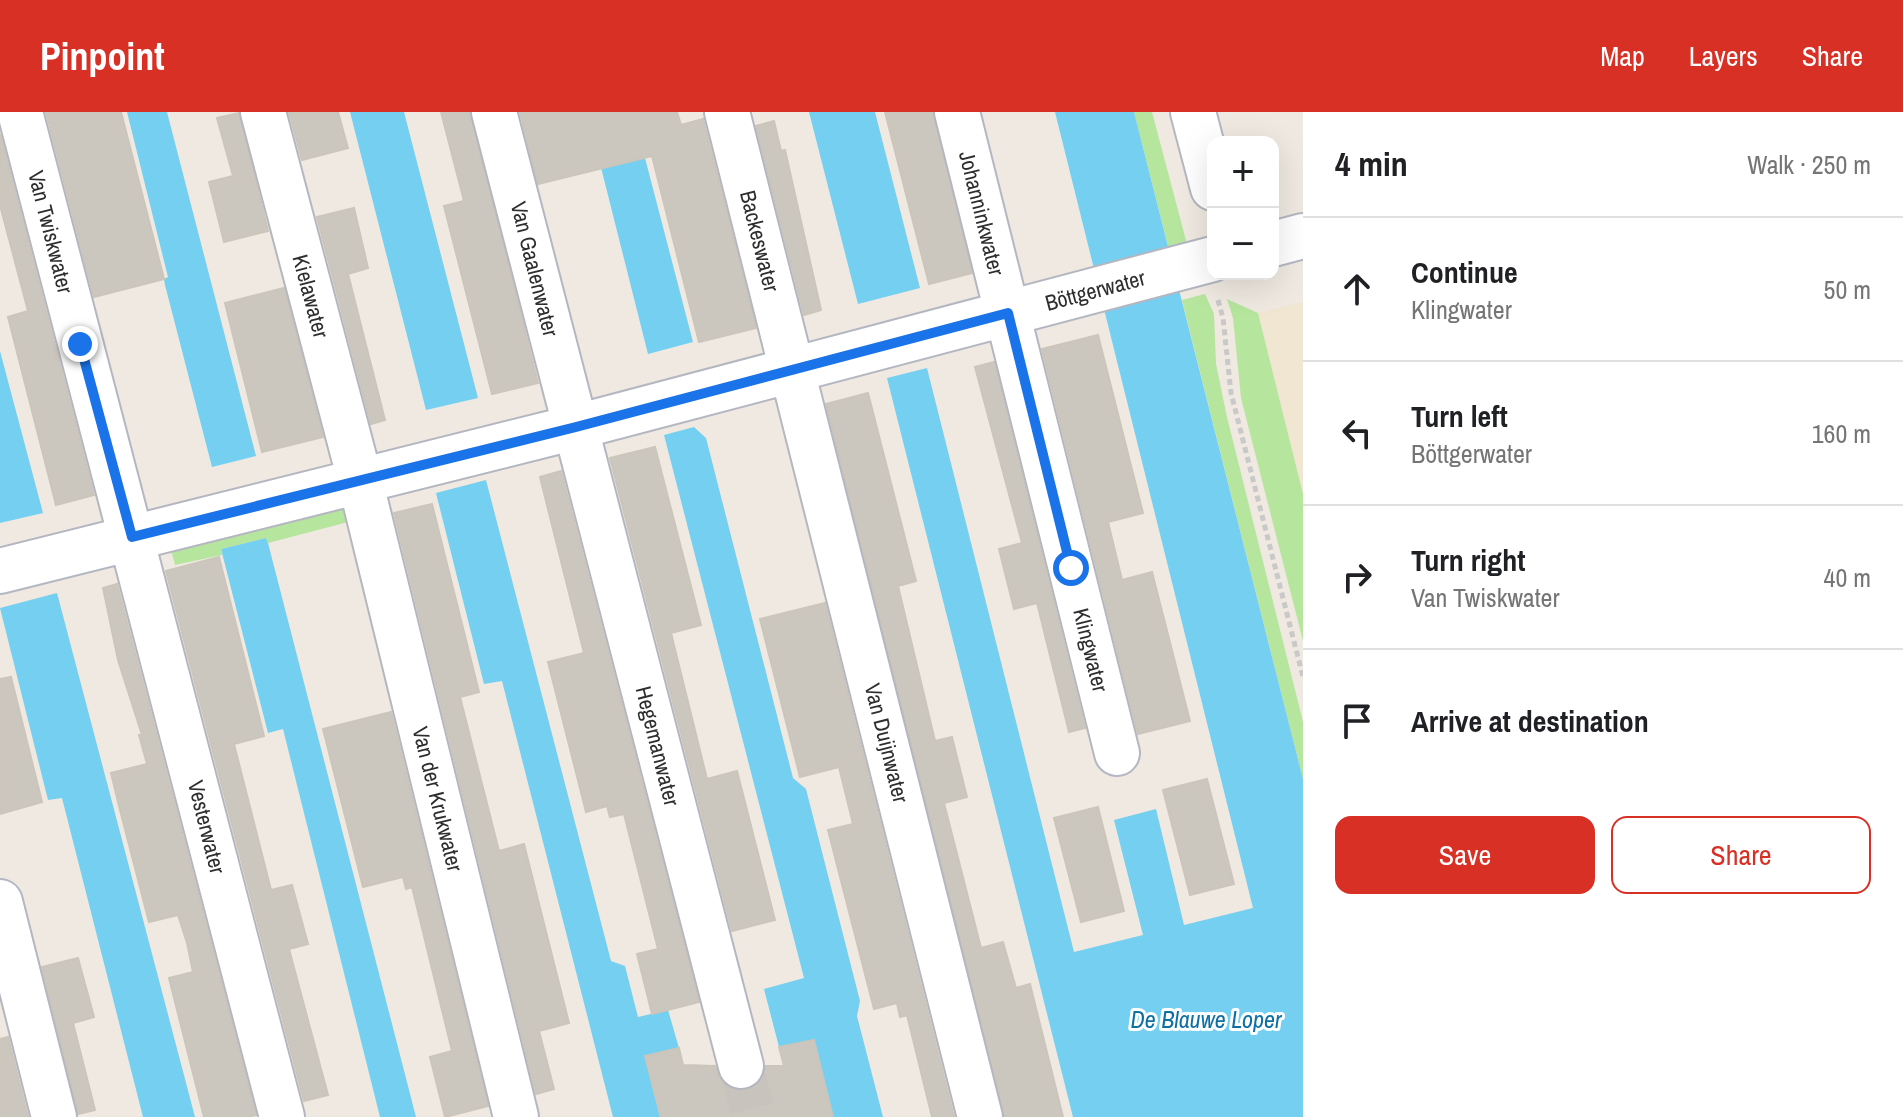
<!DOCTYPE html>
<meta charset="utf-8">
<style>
:root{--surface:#fff;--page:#f2f2f2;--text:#202124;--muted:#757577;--line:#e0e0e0;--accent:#d93025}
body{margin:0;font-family:"Archivo Narrow",sans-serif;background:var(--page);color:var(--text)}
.controls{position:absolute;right:24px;top:24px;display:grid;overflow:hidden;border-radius:16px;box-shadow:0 8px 32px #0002}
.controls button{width:72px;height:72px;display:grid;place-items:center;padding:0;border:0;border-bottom:2px solid var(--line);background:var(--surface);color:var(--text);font:40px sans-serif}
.stop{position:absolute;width:24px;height:24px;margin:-18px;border:6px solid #1a73e8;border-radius:50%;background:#fff}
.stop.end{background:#1a73e8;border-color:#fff;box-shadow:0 2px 8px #0008}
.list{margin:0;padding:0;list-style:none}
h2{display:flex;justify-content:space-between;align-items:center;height:104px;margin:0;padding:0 32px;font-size:34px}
h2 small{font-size:26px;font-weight:400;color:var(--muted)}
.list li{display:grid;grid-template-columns:52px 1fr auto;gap:24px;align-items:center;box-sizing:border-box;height:144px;padding:0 32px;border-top:2px solid var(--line)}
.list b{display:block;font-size:30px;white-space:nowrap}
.list p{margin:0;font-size:26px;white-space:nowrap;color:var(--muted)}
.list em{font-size:26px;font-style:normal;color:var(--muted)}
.actions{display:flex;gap:16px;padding:24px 32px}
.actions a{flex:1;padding:18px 0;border:2px solid var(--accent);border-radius:16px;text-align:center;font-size:28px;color:var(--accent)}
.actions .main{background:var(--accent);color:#fff}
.icon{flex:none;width:44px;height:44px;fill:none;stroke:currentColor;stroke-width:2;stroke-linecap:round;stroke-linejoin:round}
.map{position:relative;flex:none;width:1303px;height:1005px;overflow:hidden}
header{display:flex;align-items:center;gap:48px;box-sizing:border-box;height:112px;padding:0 40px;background:var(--accent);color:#fff}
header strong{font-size:38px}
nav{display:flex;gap:44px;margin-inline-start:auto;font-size:28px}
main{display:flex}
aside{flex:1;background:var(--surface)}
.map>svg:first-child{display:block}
</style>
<header>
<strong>Pinpoint</strong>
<nav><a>Map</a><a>Layers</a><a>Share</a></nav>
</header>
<main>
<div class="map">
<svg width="1303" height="1005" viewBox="0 0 1303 1005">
<rect width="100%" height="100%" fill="#efe9e1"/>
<path fill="#f0e6d1" d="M1303,190V382L1258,201Z"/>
<path fill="#b6e59e" d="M1134,0H1152L1188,136L1170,141Z
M1205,182L1214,202L1216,252L1227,305L1303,610V667L1182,188Z
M1227,187L1258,201L1303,382V529L1241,286L1233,206Z
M346,395L352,409L268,431L266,426L221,437L222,443L175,453L171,438Z"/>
<path fill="#75cff0" d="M127,0H167L256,344L212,355L165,173L164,167L168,165Z
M350,0H404L478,286L426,298Z
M587,0H633L693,230L648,242Z
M809,0H875L920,176L858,192Z
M1055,0H1134L1303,667V1005H1073L887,266L927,256L1074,840L1143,823L1114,708L1156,697L1184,813L1253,796Z
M0,239L43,401L0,411Z
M694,315L706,326L793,666L806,677L860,889L857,904L883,1005H833L814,929L779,935L764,877L804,866L664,323Z
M486,368L611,849L625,854L638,905L668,898L679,936L645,945L660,1005H613L502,569L484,572L436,381Z
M266,426L268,431L416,1005H380L283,617L268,621L221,437Z
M57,481L195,1005H143L62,686L48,688L0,496Z"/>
<path fill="#cbc7bf" stroke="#cbc5ba" stroke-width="2" d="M46,0H121L164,167L94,185Z
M289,0H338L348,36L302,48Z
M441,0H470L538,271L492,282L444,94L464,89Z
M520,0H677L681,13L703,7L756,216L699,230L652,44L538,72Z
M885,0H933L972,161L929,172Z
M239,1L268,119L224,130L209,70L233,64L217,6Z
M774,9L781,39L785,38L821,198L804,203L756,14Z
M0,22L94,383L56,393L8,205L28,199L0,93Z
M354,96L368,156L348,162L385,308L371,312L317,105Z
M284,176L323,325L262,340L225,191Z
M1098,223L1143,401L1108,410L1122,468L1152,460L1190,609L1138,622L1042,237Z
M994,250L1085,616L1069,620L1037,491L1014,497L999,437L1022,431L975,255Z
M868,281L916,469L898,474L935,629L952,625L967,685L944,691L981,836L1003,830L1016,876L1030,872L1063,1005H1004L826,292Z
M655,335L701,513L671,521L707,667L737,659L775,808L732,819L610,346Z
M561,359L699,890L652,902L637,842L658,837L624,702L610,705L607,694L586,700L548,550L584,541L540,365Z
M432,392L479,580L460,585L499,739L524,732L569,911L539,919L554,977L536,982L394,401Z
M219,445L264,624L234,632L271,778L292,773L308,832L289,837L328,983L304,989L166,459Z
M117,472L256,1003L248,1005H204L169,866L193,860L187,831L178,803L149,810L119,694L111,661L147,652L139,623H142L118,548L103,476Z
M825,491L954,1005H932L907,903L900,905L897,891L874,897L828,718L853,712L839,655L800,665L760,507Z
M11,565L42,690L0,702V567Z
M391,600L488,994L445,1005L430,945L452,939L412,775L406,777L403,765L363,775L323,617Z
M1207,667L1234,772L1190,783L1163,678Z
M1098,695L1124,799L1081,810L1054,706Z
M78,846L94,905L73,911L95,998L78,1002L42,855Z
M8,925L28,1005H0V927Z
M814,928L833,1005H661L645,944L679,936L683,953L715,954L724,972L735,978H746L759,971L765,961V954H784L779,935Z"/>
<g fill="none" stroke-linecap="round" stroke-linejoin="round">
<path stroke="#c8c4bd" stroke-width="44" stroke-dasharray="44 22" stroke-linecap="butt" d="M741,954L754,1005"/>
<g stroke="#b4b7c1" stroke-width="48">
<path id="street" d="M20,0L282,1005
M263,0L360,368L516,1005
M494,0L741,954
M727,0L980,1005
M957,0L1117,641
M1193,0L1213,76
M1273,132L1303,124
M0,459L576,315L1213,147
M0,790L54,1005"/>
</g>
<path stroke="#c9c9c9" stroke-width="5" stroke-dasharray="6 4" stroke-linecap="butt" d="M1218,188L1223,206L1231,281L1303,565"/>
<use href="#street" stroke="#fff" stroke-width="44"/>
</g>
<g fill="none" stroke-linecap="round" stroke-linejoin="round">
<path stroke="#1a73e8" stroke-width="10" d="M80,232L132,425L576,315L1008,201L1071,456"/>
</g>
<g text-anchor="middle" stroke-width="6" stroke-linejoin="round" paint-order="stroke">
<g font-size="22" fill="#2e2e2e" stroke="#fff">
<text transform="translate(982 101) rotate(76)" y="8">Johanninkwater</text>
<text transform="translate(51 120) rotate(76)" y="8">Van Twiskwater</text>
<text transform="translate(760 129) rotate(76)" y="8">Backeswater</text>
<text transform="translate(535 157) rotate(76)" y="8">Van Gaalenwater</text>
<text transform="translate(1095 178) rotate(-15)" y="8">Böttgerwater</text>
<text transform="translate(311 184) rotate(75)" y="8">Kielawater</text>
<text transform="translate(1091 538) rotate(76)" y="8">Klingwater</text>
<text transform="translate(887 631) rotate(76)" y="8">Van Duijnwater</text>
<text transform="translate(658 634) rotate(76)" y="8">Hegemanwater</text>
<text transform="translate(438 687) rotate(76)" y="8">Van der Krukwater</text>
<text transform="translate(207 715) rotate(76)" y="8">Vesterwater</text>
</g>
<g font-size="24" font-style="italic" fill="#0d6fa3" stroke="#fff">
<text x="1206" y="916">De Blauwe Loper</text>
</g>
</g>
</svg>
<div class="controls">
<button>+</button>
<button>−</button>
</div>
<div class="stop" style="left:1071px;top:456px"></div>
<div class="stop end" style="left:80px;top:232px"></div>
</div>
<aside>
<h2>4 min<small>Walk · 250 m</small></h2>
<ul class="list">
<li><svg class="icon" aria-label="ahead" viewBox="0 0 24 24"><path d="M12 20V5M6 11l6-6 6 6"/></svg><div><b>Continue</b><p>Klingwater</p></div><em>50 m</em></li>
<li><svg class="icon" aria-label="left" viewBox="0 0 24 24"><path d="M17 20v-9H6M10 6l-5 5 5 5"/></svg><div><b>Turn left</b><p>Böttgerwater</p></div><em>160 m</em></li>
<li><svg class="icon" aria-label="right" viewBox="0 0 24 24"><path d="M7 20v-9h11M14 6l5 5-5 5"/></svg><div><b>Turn right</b><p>Van Twiskwater</p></div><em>40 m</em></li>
<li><svg class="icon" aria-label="arrive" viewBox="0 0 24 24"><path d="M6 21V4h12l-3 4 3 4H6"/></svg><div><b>Arrive at destination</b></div></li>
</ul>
<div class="actions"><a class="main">Save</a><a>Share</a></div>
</aside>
</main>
